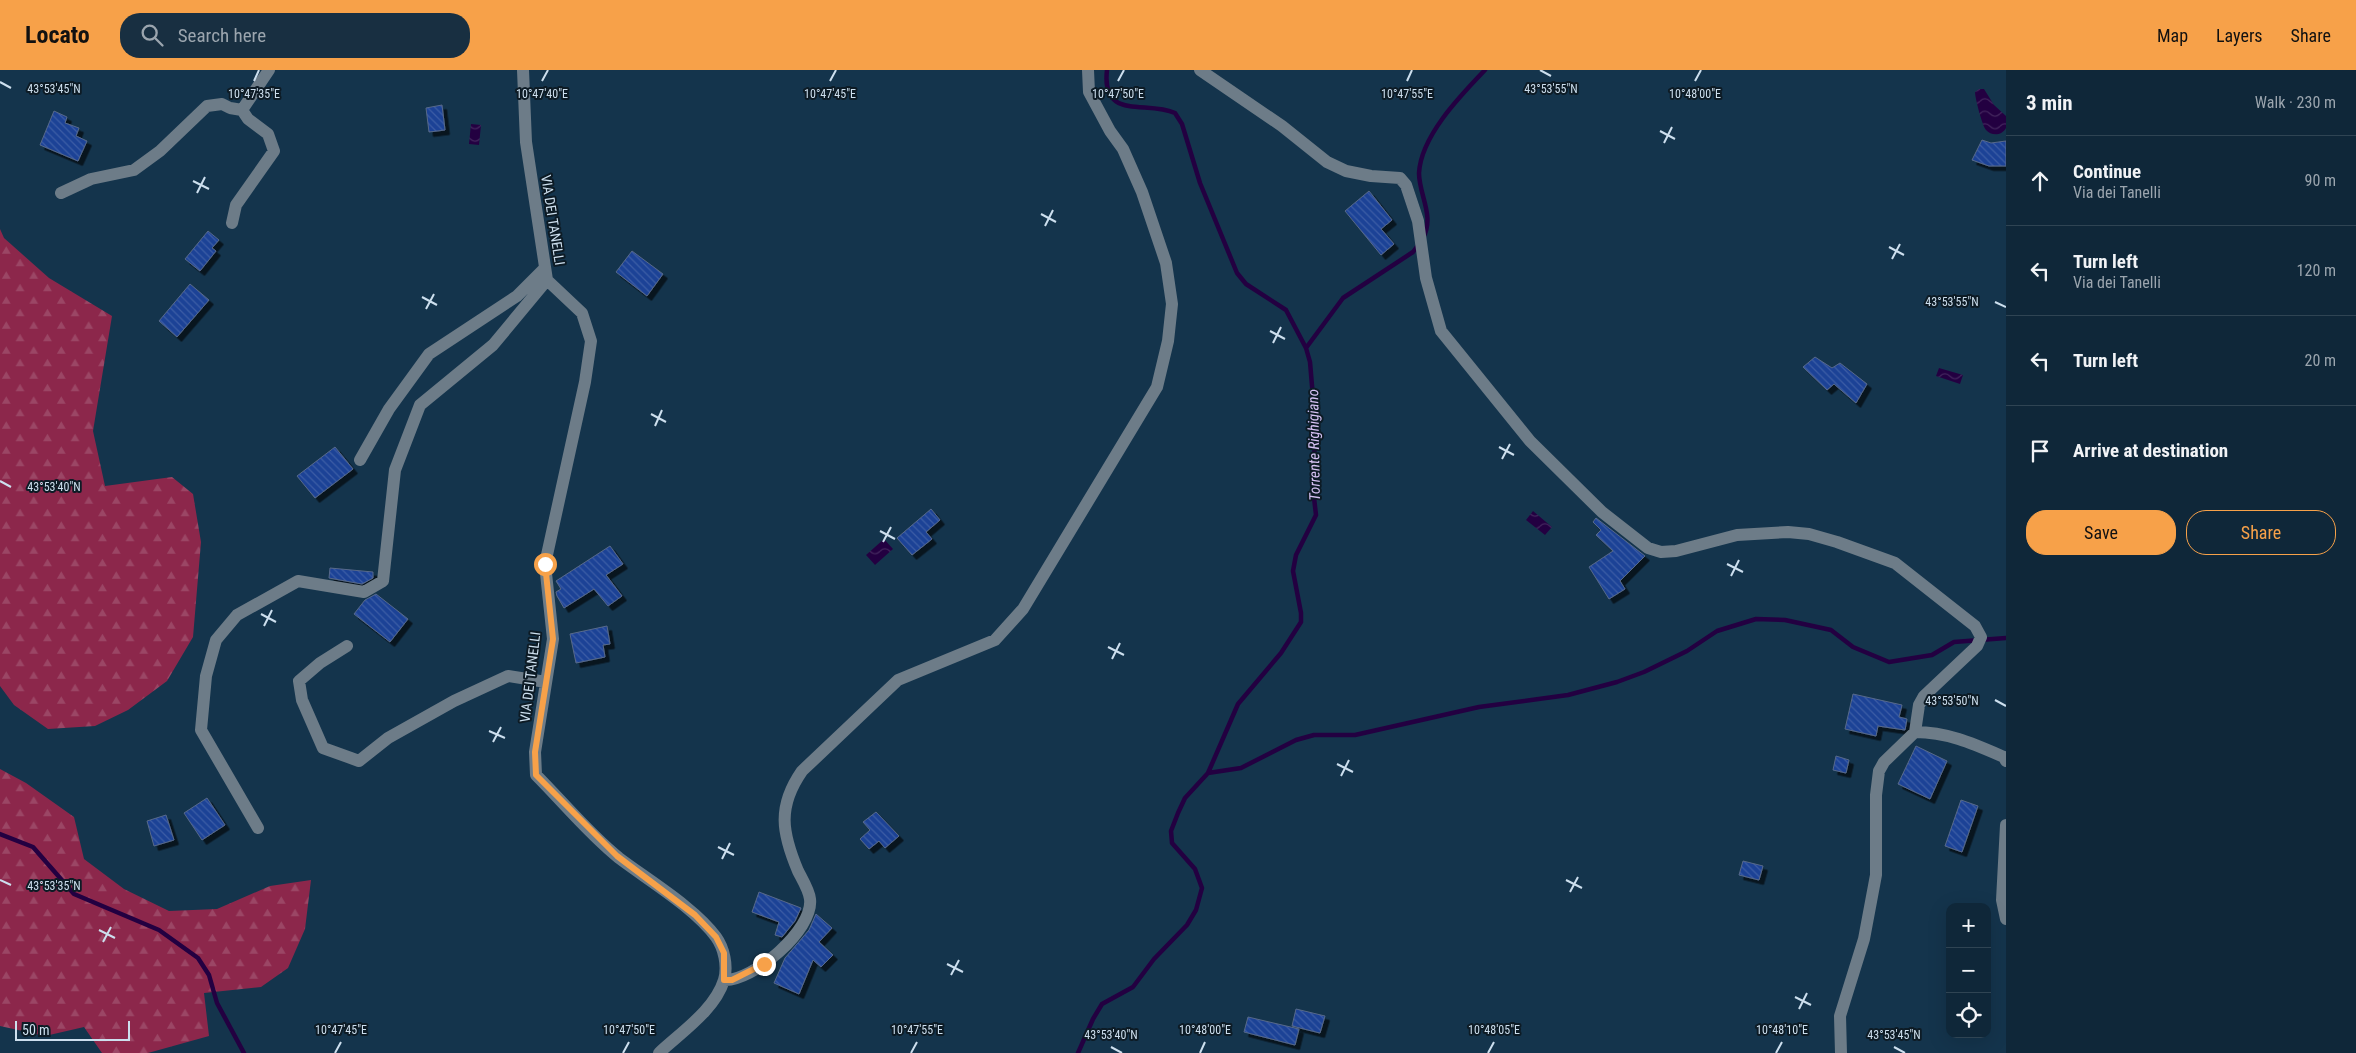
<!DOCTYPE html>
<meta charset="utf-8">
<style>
:root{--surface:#0f2739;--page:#182f41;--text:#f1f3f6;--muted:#9ba5ae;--line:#2f4453;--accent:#f7a149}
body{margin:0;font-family:"Roboto Condensed",sans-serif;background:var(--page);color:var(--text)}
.controls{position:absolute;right:15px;bottom:15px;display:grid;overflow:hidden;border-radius:10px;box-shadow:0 5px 20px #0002}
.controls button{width:45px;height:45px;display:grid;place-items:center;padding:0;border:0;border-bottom:1px solid var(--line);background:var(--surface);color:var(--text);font:25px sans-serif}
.scale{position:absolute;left:15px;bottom:12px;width:115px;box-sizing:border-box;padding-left:5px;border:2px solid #cddfee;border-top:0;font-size:14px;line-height:18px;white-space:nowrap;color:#cddfee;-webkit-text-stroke:4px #0d1b25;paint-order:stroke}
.stop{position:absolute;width:15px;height:15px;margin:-11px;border:4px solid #f7a149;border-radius:50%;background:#fff}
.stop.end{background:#f7a149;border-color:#fff;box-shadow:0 1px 5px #0008}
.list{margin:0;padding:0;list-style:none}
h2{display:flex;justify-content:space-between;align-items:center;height:65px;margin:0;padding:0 20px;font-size:21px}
h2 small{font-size:16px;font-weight:400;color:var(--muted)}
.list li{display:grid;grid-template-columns:32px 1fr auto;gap:15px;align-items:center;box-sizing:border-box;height:90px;padding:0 20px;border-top:1px solid var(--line)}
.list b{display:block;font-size:19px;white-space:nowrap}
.list p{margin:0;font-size:16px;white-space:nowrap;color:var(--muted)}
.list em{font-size:16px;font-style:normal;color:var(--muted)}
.actions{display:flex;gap:10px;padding:15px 20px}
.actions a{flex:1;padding:11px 0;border:1px solid var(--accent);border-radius:20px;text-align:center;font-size:18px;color:var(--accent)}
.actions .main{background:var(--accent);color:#111}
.icon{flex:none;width:28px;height:28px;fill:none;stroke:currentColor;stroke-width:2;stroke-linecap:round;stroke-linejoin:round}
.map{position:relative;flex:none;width:2006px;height:983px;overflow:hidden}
header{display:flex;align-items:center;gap:30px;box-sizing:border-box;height:70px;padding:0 25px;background:var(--accent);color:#111}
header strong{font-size:24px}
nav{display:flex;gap:28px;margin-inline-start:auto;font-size:18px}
.search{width:350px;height:45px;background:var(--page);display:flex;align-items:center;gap:12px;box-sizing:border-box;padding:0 18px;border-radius:20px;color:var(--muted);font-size:19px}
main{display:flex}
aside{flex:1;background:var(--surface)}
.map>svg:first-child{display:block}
</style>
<header>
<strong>Locato</strong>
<div class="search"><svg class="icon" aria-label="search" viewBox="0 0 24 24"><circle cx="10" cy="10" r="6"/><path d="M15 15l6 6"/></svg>Search here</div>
<nav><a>Map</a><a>Layers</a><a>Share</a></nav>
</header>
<main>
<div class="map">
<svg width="2006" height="983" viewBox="0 0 2006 983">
<defs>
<pattern id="forest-firs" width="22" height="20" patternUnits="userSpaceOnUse" patternTransform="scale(1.25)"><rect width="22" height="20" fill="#8c274b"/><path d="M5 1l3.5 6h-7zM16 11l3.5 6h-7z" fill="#9b4665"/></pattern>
<pattern id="water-waves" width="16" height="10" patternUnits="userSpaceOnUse" patternTransform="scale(1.25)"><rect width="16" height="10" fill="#230041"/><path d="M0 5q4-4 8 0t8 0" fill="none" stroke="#42255d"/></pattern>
<pattern id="building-back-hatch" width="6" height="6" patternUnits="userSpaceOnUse" patternTransform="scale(1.25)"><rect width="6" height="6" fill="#1c4296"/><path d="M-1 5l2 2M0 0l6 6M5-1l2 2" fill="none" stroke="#3c5da5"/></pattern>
<filter id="shadow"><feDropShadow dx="4.5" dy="4.5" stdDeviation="0" flood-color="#0009"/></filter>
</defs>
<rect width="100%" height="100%" fill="#14344c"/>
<path fill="url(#forest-firs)" d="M0,159L4,168L49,208L112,246L93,361L105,416L172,407L193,424L201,472L193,567L167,611L128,640L95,656L48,659L14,635L0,616Z
M0,699L26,713L74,747L84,789L124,819L169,841L217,839L270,816L311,810L305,859L288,898L261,917L204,923L209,966L148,983H102L84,957L45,966L0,956Z"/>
<path fill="url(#water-waves)" d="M1979,19H1984L1994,35L2006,46C2006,49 2006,54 2006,58C2002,66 1991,66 1986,60C1982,55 1975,28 1975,22Z
M471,54L481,55L479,75L469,74Z
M1939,298L1963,305L1960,314L1936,306Z
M1533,441L1552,457L1545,465L1526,450Z
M884,469L893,479L875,495L866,485Z"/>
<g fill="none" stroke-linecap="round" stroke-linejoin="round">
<path stroke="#230041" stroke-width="4.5" d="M1423,168C1435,146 1419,125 1419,103C1421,66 1460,26 1485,0
M1306,278L1343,228L1413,182L1419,174
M1208,703L1241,698L1296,670L1314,665H1355L1479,637L1568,625L1617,612L1644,602L1687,581L1717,561L1756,549L1785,550L1831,560L1853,577L1889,592L1932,585L1954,572L2006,568
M0,764L33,777L74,824L159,860L198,888L209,905L217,933L244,983
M1078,983L1093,949L1102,934L1133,917L1154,889L1187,855L1196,840L1202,818L1195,799L1172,773L1171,761L1178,743L1185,728L1208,703L1238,634L1281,583L1301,552V543L1293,501L1296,485L1316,445L1312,410L1316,363L1310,292L1306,278L1286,240L1246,214L1237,203L1200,113L1182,54L1175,43C1146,30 1101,51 1107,0"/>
</g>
<path fill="url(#building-back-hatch)" stroke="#57698a" filter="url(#shadow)" d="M442,35L445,60L429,62L426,38Z
M54,41L67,47L65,53L79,58L76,66L87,71L78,91L40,75Z
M1982,70L1991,73L2006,71V96H1989L1972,90Z
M1369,121L1392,150L1381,159L1394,174L1381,185L1345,141Z
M208,161L219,170L212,178L216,181L200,201L185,189Z
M632,181L663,204L647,226L616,202Z
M190,214L209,230L177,267L159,251Z
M1815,287L1832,298L1840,293L1867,314L1856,333L1834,314L1827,320L1803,297Z
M335,377L353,399L315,428L297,406Z
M931,439L940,450L926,462L932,469L912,485L897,468Z
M1596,448L1645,486L1620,511L1625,519L1609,529L1589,497L1613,481L1596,465L1601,460L1593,452Z
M610,476L623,494L606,505L622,526L608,536L594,519L564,538L557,526L556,522L561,519L556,511Z
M330,498L373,502V508L362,514L329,508Z
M376,524L408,549L390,572L354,544L365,530Z
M607,556L610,574L603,575L605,587L576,593L570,564Z
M1853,624L1902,635L1899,647L1907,649L1905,660L1878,656L1876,666L1845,659Z
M1916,676L1947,691L1930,729L1898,714Z
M1836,686L1849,690L1846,703L1833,700Z
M207,728L225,755L202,770L184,743Z
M1961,730L1978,736L1962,782L1945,776Z
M876,742L899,766L885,778L879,771L869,779L860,769L870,760L863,752Z
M166,745L174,770L154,776L147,751Z
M1743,791L1763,796L1759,810L1739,805Z
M759,822L801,838L795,851L782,867L775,865L779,852L752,842Z
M816,844L832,858L819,872L833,885L821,897L813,890L799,924L774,913L785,888L809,860Z
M1296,939L1325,946L1320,963L1292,956Z
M1248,947L1299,959L1295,975L1244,962Z"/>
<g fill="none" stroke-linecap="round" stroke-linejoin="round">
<path stroke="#6d7c88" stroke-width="12" d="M523,0L526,72L547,210L582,243L591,271L585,312L545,494L553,569L535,682L536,705C563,732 589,764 619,788C648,810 695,838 716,867C724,878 728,896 724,910C715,940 680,963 659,983
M1200,0L1282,56L1327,92L1346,101L1371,106L1400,108L1406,115L1418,151L1426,208L1441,261L1530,371L1602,442L1648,478L1661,482L1676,481L1737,465L1788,462L1809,464L1837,472L1895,493L1975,556L1981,567L1977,576L1924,626L1919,635L1915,662
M242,40L269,0
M61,123L91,109L134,100L160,81L207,36L222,34L230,38L242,40
M232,153L236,135L274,81L268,64L248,49L242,40
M360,390L389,339L429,284L517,226L545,198
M347,576L320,593L299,611L302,630L323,678L359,691L388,668L454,631L508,606L546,612
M2006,755L2002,830L2006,849
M258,758L201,660L206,606L216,570L237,545L298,511L364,522L383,511L395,400L420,335L493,275L547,210
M724,910C752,912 814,860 810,829C809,820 802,809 798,801C782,763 777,737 802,701L898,610L995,570L1023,539L1157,317L1168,271L1172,234L1166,193L1142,122L1123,79L1110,61L1089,22L1088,0
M1841,983L1840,946L1864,869L1876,805V725L1879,701L1884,692L1915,662C1948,662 1974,674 2004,687L2006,691"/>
</g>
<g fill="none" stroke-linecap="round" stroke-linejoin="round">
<path stroke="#f7a149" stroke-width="6" d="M545,494L553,569L535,682L536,705L617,786L695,845L716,867L724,883V910H732L764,894"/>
</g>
<path fill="none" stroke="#cddfee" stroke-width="2" d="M1540,0L1551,6M254,11L259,0M542,11L548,0M830,11L836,0M1118,11L1124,0M1407,11L1412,0M1695,11L1701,0M0,12L11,18M1660,61L1675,69M1664,73L1672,57M193,111L209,119M197,123L205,107M1041,144L1056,152M1045,156L1053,140M1889,177L1904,185M1892,189L1900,174M422,227L437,235M1995,232L2006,237M426,239L434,224M1270,261L1285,269M1273,273L1281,257M651,344L666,352M655,356L662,340M1499,377L1514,385M1502,389L1510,374M0,411L11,417M880,461L895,469M883,472L891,457M1727,494L1743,502M1731,506L1739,490M261,544L276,552M264,556L272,540M1108,577L1124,585M1112,589L1120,573M1995,630L2006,636M489,661L505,668M493,672L501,657M1337,694L1353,702M1341,706L1349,690M718,777L734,785M722,789L730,773M0,810L11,815M1566,810L1582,818M1570,822L1578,807M99,860L115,868M103,872L111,857M947,894L963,902M951,905L959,890M1795,927L1811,935M1799,939L1807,923M1111,977L1122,983M1894,977L1905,983M335,983L341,972M623,983L629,972M911,983L917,972M1200,983L1205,972M1488,983L1494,972M1776,983L1782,972"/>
<g text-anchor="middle" stroke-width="4" stroke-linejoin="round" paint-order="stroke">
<g font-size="14" fill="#cddfee" stroke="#0d1b25">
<text transform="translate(553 150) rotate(81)" y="5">VIA DEI TANELLI</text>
<text transform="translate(530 607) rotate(-83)" y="5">VIA DEI TANELLI</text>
</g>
<g font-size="15" font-style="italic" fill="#d5c1f2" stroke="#0d1b25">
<text transform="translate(1314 375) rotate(-91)" y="5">Torrente Righigiano</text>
</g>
</g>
<g font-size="12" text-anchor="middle" fill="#cddfee" stroke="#0d1b25" stroke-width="4" stroke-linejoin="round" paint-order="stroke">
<text x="54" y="23">43°53'45"N</text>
<text x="1551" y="23">43°53'55"N</text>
<text x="254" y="28">10°47'35"E</text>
<text x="542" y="28">10°47'40"E</text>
<text x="830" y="28">10°47'45"E</text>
<text x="1118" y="28">10°47'50"E</text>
<text x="1407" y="28">10°47'55"E</text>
<text x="1695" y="28">10°48'00"E</text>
<text x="1952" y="236">43°53'55"N</text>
<text x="54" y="421">43°53'40"N</text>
<text x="1952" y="635">43°53'50"N</text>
<text x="54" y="820">43°53'35"N</text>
<text x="341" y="964">10°47'45"E</text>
<text x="629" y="964">10°47'50"E</text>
<text x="917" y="964">10°47'55"E</text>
<text x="1205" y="964">10°48'00"E</text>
<text x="1494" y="964">10°48'05"E</text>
<text x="1782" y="964">10°48'10"E</text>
<text x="1111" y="969">43°53'40"N</text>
<text x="1894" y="969">43°53'45"N</text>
</g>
</svg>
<div class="controls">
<button>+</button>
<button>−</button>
<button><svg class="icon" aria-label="locate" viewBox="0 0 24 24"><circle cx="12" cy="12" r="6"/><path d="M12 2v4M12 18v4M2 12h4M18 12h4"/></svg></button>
</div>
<div class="scale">50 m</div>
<div class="stop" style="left:545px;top:494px"></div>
<div class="stop end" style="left:764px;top:894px"></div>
</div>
<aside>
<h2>3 min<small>Walk · 230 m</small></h2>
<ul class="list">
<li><svg class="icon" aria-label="ahead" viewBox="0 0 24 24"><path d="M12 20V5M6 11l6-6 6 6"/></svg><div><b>Continue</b><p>Via dei Tanelli</p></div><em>90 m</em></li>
<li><svg class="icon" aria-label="left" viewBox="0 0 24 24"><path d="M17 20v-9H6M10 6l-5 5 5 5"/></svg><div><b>Turn left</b><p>Via dei Tanelli</p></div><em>120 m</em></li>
<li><svg class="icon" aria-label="left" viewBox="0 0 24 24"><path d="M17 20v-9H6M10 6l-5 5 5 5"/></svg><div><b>Turn left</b></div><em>20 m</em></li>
<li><svg class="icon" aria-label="arrive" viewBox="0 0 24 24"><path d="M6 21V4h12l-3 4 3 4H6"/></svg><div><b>Arrive at destination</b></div></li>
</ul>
<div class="actions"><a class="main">Save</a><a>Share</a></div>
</aside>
</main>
